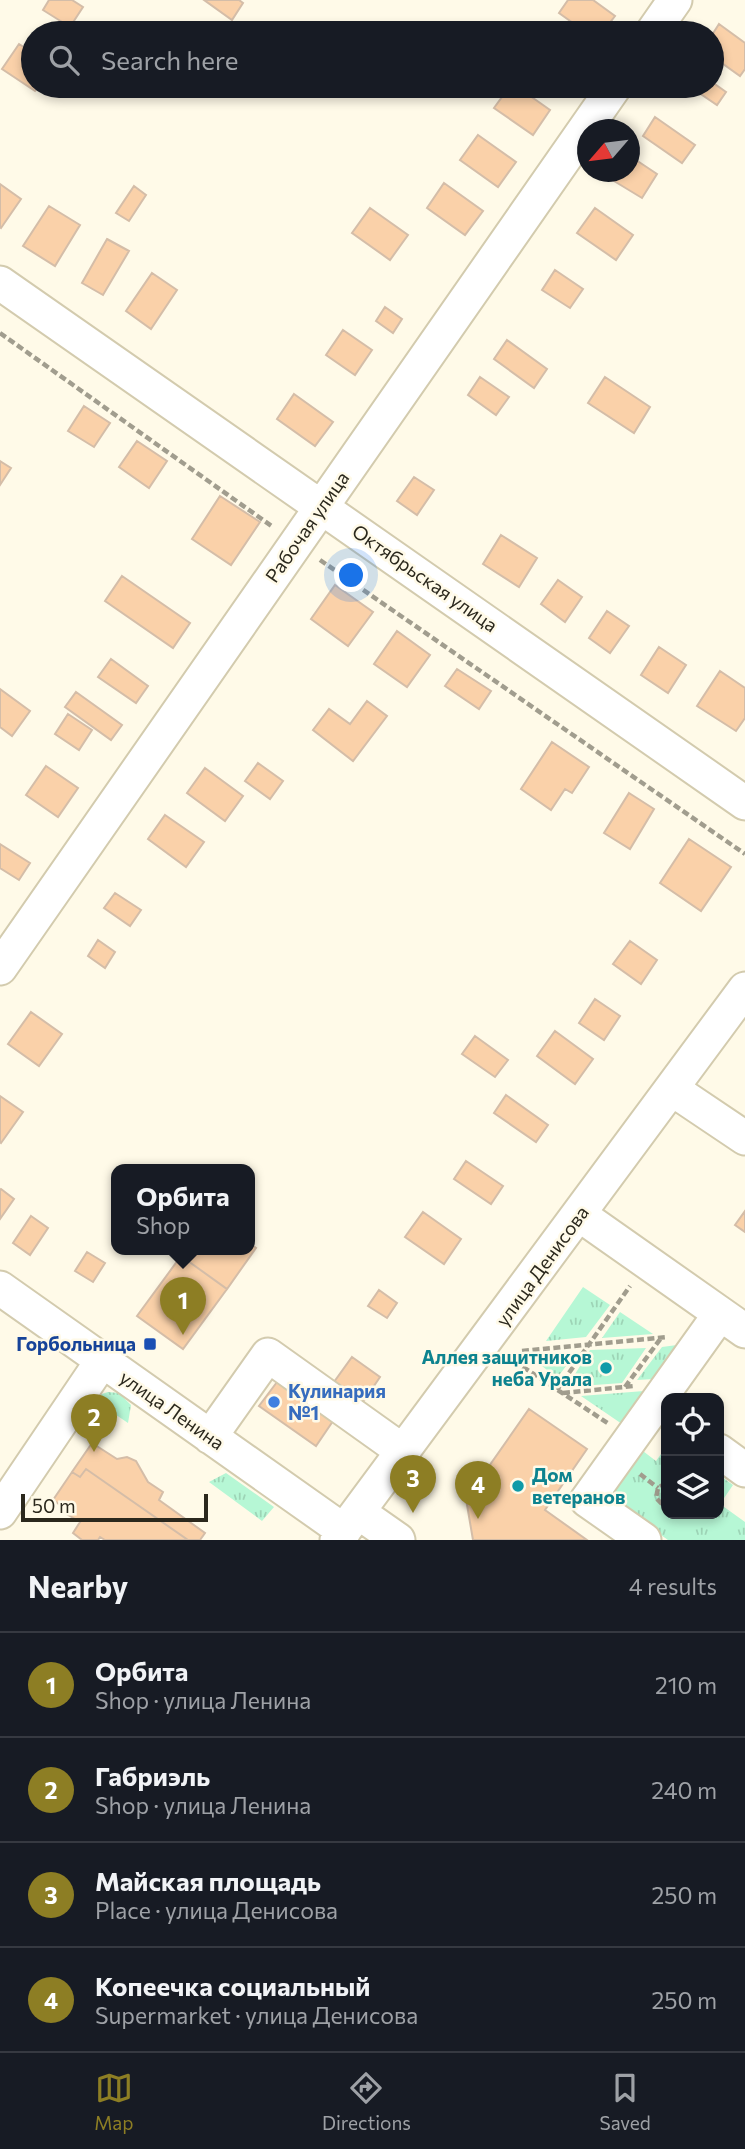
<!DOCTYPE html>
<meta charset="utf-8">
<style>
:root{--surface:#171b24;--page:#242831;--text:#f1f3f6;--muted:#9ea1a6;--line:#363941;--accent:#8d7e24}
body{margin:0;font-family:Commissioner,sans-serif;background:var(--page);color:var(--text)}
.controls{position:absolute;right:21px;bottom:21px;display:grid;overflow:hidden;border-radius:14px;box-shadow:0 4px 10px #0003}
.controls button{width:63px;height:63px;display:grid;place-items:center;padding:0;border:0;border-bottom:2px solid var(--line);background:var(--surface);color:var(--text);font:35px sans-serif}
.compass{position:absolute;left:577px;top:119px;width:63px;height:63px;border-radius:50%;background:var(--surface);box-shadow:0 4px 10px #0003;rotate:242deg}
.scale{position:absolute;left:21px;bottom:18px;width:187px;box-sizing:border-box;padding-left:7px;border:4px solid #2b281d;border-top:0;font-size:19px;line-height:24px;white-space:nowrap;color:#2b281d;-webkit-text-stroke:5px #fffae8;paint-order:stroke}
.you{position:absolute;left:352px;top:576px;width:24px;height:24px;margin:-18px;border:5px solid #fff;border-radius:50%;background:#1a73e8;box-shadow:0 0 0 10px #1a73e833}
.badge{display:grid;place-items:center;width:46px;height:46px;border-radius:50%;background:var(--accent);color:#fff;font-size:23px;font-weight:700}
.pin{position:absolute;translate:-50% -58px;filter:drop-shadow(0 2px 4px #0008)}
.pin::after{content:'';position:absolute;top:37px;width:24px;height:21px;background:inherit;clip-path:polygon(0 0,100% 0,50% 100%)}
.popup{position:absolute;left:111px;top:1164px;width:144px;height:91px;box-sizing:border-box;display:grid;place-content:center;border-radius:14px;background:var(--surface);filter:drop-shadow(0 2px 5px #0005);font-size:23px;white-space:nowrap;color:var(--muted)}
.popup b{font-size:26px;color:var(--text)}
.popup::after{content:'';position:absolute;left:50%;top:100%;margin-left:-14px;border:14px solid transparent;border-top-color:var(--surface)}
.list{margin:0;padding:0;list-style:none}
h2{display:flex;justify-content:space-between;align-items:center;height:91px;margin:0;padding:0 28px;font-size:30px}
h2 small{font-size:23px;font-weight:400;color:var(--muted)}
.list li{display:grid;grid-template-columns:46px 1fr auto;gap:21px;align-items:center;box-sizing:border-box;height:105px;padding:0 28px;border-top:2px solid var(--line)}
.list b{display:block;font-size:26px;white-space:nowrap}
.list p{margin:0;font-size:23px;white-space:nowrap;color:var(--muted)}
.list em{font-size:23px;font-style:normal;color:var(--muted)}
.icon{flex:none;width:38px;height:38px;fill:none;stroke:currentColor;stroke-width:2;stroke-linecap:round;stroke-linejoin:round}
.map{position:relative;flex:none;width:745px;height:1540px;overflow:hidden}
.search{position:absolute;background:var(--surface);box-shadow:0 4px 10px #0003;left:21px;right:21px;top:21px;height:77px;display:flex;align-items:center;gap:18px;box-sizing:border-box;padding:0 24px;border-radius:38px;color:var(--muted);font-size:26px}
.sheet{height:511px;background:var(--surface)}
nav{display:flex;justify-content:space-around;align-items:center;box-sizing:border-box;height:98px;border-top:2px solid var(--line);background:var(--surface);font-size:19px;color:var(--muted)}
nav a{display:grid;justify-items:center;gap:4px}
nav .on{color:var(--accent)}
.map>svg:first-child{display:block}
</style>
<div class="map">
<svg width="745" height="1540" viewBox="0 0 745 1540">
<defs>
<pattern id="grass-tufts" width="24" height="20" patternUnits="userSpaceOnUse" patternTransform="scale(1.75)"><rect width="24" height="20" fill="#b6f7d5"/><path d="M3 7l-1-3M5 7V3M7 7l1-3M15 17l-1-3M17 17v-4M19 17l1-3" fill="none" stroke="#9dd4b6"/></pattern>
</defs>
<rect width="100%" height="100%" fill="#fffae8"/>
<path fill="url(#grass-tufts)" d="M583,1287L610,1305L586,1337L546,1341Z
M620,1312L653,1334L602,1338Z
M677,1345L654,1379L637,1380L662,1347Z
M646,1348L622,1383L567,1387L590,1350Z
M576,1353L557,1378L532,1358Z
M644,1391L622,1424L581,1396Z
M108,1392L119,1393L131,1405L128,1423L97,1402L99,1395Z
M666,1447V1514H719V1475L733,1485L720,1504L745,1522V1540H668L605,1495L639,1448L656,1461Z
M226,1473L274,1507L262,1521L209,1482Z"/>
<path fill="#fad1a9" stroke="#d4bda8" stroke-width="2" d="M49,0H72L83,7L70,27L43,10Z
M204,0H239L243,3L232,20Z
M568,0H593L615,16L602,33H587L559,13Z
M719,24L745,43V69L740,76L712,56V35Z
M19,44L33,53V86H39L35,91L2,69Z
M712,82L726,92L717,105L689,86H712Z
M510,86H516L550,110L533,135L494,108Z
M655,117L695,145L682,163L643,136Z
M478,135L516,162L498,187L460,160Z
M630,156L657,174L642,198L614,181L619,172H630Z
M444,183L483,211L465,235L427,208Z
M0,184L21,199L1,228L0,227Z
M134,186L146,195L129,221L116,213Z
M49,206L80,225L55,266L23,246Z
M370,208L408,235L390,260L352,233Z
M595,208L633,235L616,260L577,233Z
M107,239L129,251L103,295L82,283Z
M555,270L583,289L570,308L542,290Z
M152,273L177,290L151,329L126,311Z
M385,307L402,319L393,333L376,321Z
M343,330L372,350L355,375L326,355Z
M507,340L547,369L534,388L494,359Z
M480,377L509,397L496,415L468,395Z
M605,377L650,407L634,433L588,403Z
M294,394L333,422L315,446L277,419Z
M84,406L110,423L94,447L68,431Z
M137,441L167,461L149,488L119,467Z
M0,461L11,468L0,485Z
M414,477L434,490L417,515L397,501Z
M220,496L260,522L231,565L192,539Z
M501,535L537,558L519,587L483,564Z
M122,576L190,623L173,648L105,601Z
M558,580L582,597L565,622L541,604Z
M335,585L373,612L348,646L311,619Z
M607,611L629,626L610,653L589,638Z
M397,631L430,655L407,687L374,664Z
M659,647L686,665L668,693L641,675Z
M111,659L148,686L136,703L98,677Z
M457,669L491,691L479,709L445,686Z
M720,671L745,688V718L736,731L697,706Z
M0,689L30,711L12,736L0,727Z
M76,692L122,725L111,740L65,707Z
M367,701L387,716L353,761L313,730L329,709L350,724Z
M68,714L92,730L79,750L55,734Z
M552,742L589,767L572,793L565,789L551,810L521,789Z
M258,763L283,781L270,799L245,781Z
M46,766L78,788L58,817L26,795Z
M205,768L243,796L225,821L187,793Z
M629,793L654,809L630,849L604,833Z
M165,815L204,842L186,867L148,839Z
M689,839L731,867L701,911L660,883Z
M0,844L30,863L19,880L0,868Z
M115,893L141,910L130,926L104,908Z
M98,940L115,952L105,968L88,956Z
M630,941L657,960L641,984L613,964Z
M595,999L620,1016L604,1040L579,1023Z
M31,1012L62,1034L39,1066L8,1044Z
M555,1031L593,1059L575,1084L537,1056Z
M475,1036L508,1060L495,1077L462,1054Z
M506,1095L548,1125L536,1142L494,1113Z
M0,1096L23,1112L1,1143L0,1142Z
M466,1161L503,1186L491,1204L454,1179Z
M1,1189L14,1199L0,1219V1190Z
M745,1211V1232L735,1225Z
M423,1212L461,1239L444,1264L405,1237Z
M31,1216L48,1228L30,1255L13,1243Z
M249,1243L256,1248L227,1289L181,1256L185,1249H249Z
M87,1252L105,1263L93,1282L75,1271Z
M181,1256L227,1289L183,1349L137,1316Z
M379,1290L397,1303L387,1318L368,1306Z
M352,1357L380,1377L363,1402L334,1382Z
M277,1382L333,1421L316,1446L259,1406Z
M529,1409L587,1449L545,1510L587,1540H473L466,1499Z
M92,1443L117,1459L127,1457L136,1461L148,1482L163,1492L159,1500L205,1533L200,1540H188L86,1469L80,1477L72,1472Z
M86,1469L188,1540H105L100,1537L98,1540H82L73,1533L80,1522L65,1513L63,1507L53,1500L72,1472L80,1477Z"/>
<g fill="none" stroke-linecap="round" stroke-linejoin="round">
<g stroke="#d3cbae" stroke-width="37">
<path id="minor" d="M652,33L675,0
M0,283L745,803
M0,968L615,86
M672,1089L745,1138
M580,1215L745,1331
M0,1288L344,1531
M210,1437L268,1355L404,1452
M719,1451L745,1470
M0,1512L102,1361
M358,1512L398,1540
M337,1540L745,989
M644,1540L587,1500L720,1314"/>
</g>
<path stroke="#a19d8e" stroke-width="4.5" stroke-dasharray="7 3.5" stroke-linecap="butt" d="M0,333L273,527
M320,560L745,854
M522,1351L667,1337
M514,1361L609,1424
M625,1387L661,1338
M557,1390L630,1286
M563,1393L634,1386
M640,1474L658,1488
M666,1483L658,1488L656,1498L666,1508"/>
<use href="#minor" stroke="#fff" stroke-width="33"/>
</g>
<rect fill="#1a4fb4" stroke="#fffae8" stroke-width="2.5" x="143" y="1337" width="14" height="14" rx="3.5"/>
<g fill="#0f9aa8" stroke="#fffae8" stroke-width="2.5">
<circle cx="606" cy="1368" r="7"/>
<circle cx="518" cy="1486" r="7"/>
</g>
<circle fill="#3f7fe0" stroke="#fffae8" stroke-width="2.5" cx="274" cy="1402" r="7"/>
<g text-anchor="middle" stroke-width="5" stroke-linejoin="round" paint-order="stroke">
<g font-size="19" fill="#2b281d" stroke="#fffae8">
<text transform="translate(307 527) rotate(-55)" y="7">Рабочая улица</text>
<text transform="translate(425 578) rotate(35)" y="7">Октябрьская улица</text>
<text transform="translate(542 1266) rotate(-54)" y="7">улица Денисова</text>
<text transform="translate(172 1410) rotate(35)" y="7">улица Ленина</text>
</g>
<g font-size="19" font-weight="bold" fill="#164399" stroke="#fffae8" text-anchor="end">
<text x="136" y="1351">Горбольница</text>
</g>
<g font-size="19" font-weight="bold" fill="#0d838f" stroke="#fffae8" text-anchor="end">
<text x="592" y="1364">Аллея защитников<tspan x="592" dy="22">неба Урала</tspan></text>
<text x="532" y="1482" text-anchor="start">Дом<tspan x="532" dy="22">ветеранов</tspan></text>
</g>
<g font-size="19" font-weight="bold" fill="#366cbe" stroke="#fffae8" text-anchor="start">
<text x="288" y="1398">Кулинария<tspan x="288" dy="22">№1</tspan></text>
</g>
</g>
</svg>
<div class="controls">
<button><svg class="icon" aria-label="locate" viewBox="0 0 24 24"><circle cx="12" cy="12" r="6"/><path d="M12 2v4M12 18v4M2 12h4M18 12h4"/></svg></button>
<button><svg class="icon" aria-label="layers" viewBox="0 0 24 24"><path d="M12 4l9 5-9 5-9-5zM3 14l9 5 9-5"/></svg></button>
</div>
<svg class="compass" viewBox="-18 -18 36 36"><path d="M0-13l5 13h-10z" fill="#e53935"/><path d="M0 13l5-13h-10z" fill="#9ea1a6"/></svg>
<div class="scale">50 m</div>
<div class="you"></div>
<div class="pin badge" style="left:183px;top:1335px">1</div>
<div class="popup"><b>Орбита</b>Shop</div>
<div class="pin badge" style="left:94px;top:1452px">2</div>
<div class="pin badge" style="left:413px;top:1513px">3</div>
<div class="pin badge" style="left:478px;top:1519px">4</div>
<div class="search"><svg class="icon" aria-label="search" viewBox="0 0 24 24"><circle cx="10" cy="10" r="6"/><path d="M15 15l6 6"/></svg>Search here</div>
</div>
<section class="sheet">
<h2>Nearby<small>4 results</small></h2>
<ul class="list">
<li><span class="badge">1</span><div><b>Орбита</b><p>Shop · улица Ленина</p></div><em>210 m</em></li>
<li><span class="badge">2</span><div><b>Габриэль</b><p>Shop · улица Ленина</p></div><em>240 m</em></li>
<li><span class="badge">3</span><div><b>Майская площадь</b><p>Place · улица Денисова</p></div><em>250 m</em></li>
<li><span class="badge">4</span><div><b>Копеечка социальный</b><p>Supermarket · улица Денисова</p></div><em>250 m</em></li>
</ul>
</section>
<nav>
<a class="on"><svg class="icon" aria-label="map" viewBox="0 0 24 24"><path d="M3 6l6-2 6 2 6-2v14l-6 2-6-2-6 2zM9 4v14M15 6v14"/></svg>Map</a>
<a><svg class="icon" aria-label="directions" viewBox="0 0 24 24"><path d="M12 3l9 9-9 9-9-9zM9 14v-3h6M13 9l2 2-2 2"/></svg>Directions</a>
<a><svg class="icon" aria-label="saved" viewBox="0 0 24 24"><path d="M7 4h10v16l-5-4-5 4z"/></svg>Saved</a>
</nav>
